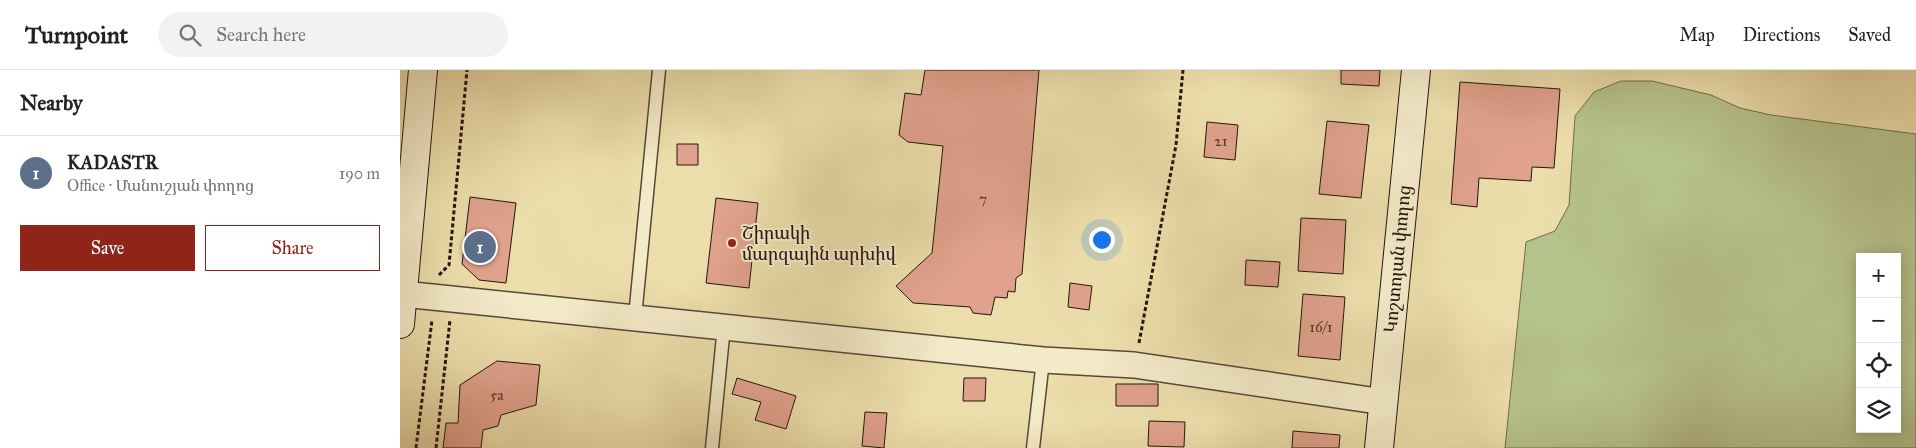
<!DOCTYPE html>
<meta charset="utf-8">
<style>
:root{--surface:#fff;--page:#f2f2f2;--text:#222;--muted:#767676;--line:#e0e0e0;--accent:#8f2418}
body{margin:0;font-family:"IM FELL Great Primer","Noto Serif Armenian",serif;background:var(--page);color:var(--text)}
.controls{position:absolute;right:15px;bottom:15px;display:grid;overflow:hidden;border-radius:0px;box-shadow:0 2px 12px #0003}
.controls button{width:45px;height:45px;display:grid;place-items:center;padding:0;border:0;border-bottom:1px solid var(--line);background:var(--surface);color:var(--text);font:25px sans-serif}
.you{position:absolute;left:701px;top:169px;width:18px;height:18px;margin:-12px;border:4px solid #fff;border-radius:50%;background:#1a73e8;box-shadow:0 0 0 8px #1a73e833}
.badge{display:grid;place-items:center;width:32px;height:32px;border-radius:50%;background:var(--accent);color:#fff;font-size:16px;font-weight:700}
.pin{position:absolute;translate:-50% -50%;border:2px solid #fff;box-shadow:0 1px 5px #0006}
.list{margin:0;padding:0;list-style:none}
h2{display:flex;justify-content:space-between;align-items:center;height:65px;margin:0;padding:0 20px;font-size:21px}
h2 small{font-size:16px;font-weight:400;color:var(--muted)}
.list li{display:grid;grid-template-columns:32px 1fr auto;gap:15px;align-items:center;box-sizing:border-box;height:75px;padding:0 20px;border-top:1px solid var(--line)}
.list b{display:block;font-size:19px;white-space:nowrap}
.list p{margin:0;font-size:16px;white-space:nowrap;color:var(--muted)}
.list em{font-size:16px;font-style:normal;color:var(--muted)}
.actions{display:flex;gap:10px;padding:15px 20px}
.actions a{flex:1;padding:11px 0;border:1px solid var(--accent);border-radius:0px;text-align:center;font-size:18px;color:var(--accent)}
.actions .main{background:var(--accent);color:#fff}
.icon{flex:none;width:28px;height:28px;fill:none;stroke:currentColor;stroke-width:2;stroke-linecap:round;stroke-linejoin:round}
.map{position:relative;flex:none;width:1516px;height:378px;overflow:hidden}
header{display:flex;align-items:center;gap:30px;box-sizing:border-box;height:70px;padding:0 25px;background:var(--surface);border-bottom:1px solid var(--line)}
header strong{font-size:24px}
nav{display:flex;gap:28px;margin-inline-start:auto;font-size:18px}
.search{width:350px;height:45px;background:var(--page);display:flex;align-items:center;gap:12px;box-sizing:border-box;padding:0 18px;border-radius:28px;color:var(--muted);font-size:19px}
main{display:flex}
aside{flex:1;background:var(--surface)}
.map>svg:first-child{display:block}
</style>
<header>
<strong>Turnpoint</strong>
<div class="search"><svg class="icon" aria-label="search" viewBox="0 0 24 24"><circle cx="10" cy="10" r="6"/><path d="M15 15l6 6"/></svg>Search here</div>
<nav><a>Map</a><a>Directions</a><a>Saved</a></nav>
</header>
<main>
<aside>
<h2>Nearby<small></small></h2>
<ul class="list">
<li><span class="badge" style="background:#5c6f8a">1</span><div><b>KADASTR</b><p>Office · Մանուշյան փողոց</p></div><em>190 m</em></li>
</ul>
<div class="actions"><a class="main">Save</a><a>Share</a></div>
</aside>
<div class="map">
<svg width="1516" height="378" viewBox="0 0 1516 378">
<rect width="100%" height="100%" fill="#ecdeab"/>
<filter id="stains"><feTurbulence type="fractalNoise" baseFrequency=".004" numOctaves="4"/><feColorMatrix values="0 0 0 0 .2 0 0 0 0 .09 0 0 0 0 .02 0 0 0 .5 -.17"/></filter>
<radialGradient id="worn" r=".72"><stop offset=".6" stop-color="#630" stop-opacity="0"/><stop offset="1" stop-color="#630" stop-opacity=".3"/></radialGradient>
<path fill="#b6c28b" stroke="#6e6c4d" fill-rule="evenodd" d="M1221,11H1252L1311,25L1340,38L1371,45L1516,64V378H1105L1126,172L1155,161L1169,135L1175,46L1194,22ZM1460,187H1497V359H1460Z"/>
<path fill="#e0a28d" stroke="#25150f" d="M525,0H639L622,204L616,208L615,222L608,221L607,228L595,227L591,245L573,243L570,237L513,233L496,216L532,183L543,76L508,72L499,65L505,23L521,25Z
M941,0H980L979,16L941,14Z
M1060,12L1160,19L1154,98L1132,97L1131,111L1079,108L1077,137L1051,134Z
M927,51L969,55L961,128L919,124Z
M807,52L838,55L835,90L804,87Z
M277,74H298V95H277Z
M70,127L116,133L106,213L79,210L62,194Z
M316,128L358,133L349,218L306,213Z
M901,148L946,150L943,204L898,201Z
M846,190L880,192L878,217L845,215Z
M670,213L692,216L689,240L668,237Z
M903,224L945,227L940,290L898,286Z
M97,291L140,295L136,335L101,345L98,356L83,360L81,378H43L46,353H58L60,315Z
M337,308L396,326L386,359L355,350L361,332L332,324Z
M564,308H586L585,331H563Z
M716,314H758V336H716Z
M465,342L487,343L484,378L462,376Z
M749,351L785,352L784,377L748,376Z
M893,361L940,365L939,378H892Z"/>
<g fill="none" stroke-linecap="round" stroke-linejoin="round">
<g stroke="#574736" stroke-width="15">
<path id="lane" d="M235,247L259,0
M312,378L324,256
M633,378L643,290"/>
</g>
<g stroke="#574736" stroke-width="28">
<path id="street" d="M3,224L643,290L734,295L984,332"/>
</g>
<g stroke="#25150f" stroke-width="30">
<g id="secondary">
<path d="M0,254L23,0"/>
<path id="s1" d="M979,378L1016,0"/>
</g>
</g>
<path stroke="#25150f" stroke-width="3" stroke-dasharray="4 2.5" stroke-linecap="butt" d="M39,205L49,195L67,0
M739,273L776,75L783,0
M16,378L32,250
M36,378L50,250"/>
<use href="#lane" stroke="#f3eac8" stroke-width="12"/>
<use href="#street" stroke="#f3eac8" stroke-width="25"/>
<use href="#secondary" stroke="#f3eac8" stroke-width="28"/>
</g>
<circle fill="#8f2418" stroke="#f3eac8" stroke-width="2" cx="332" cy="173" r="5"/>
<g text-anchor="middle" stroke-width="4" stroke-linejoin="round" paint-order="stroke">
<g font-size="15" fill="#54382e">
<text x="821" y="76">21</text>
<text x="583" y="134">7</text>
<text x="921" y="262">16/1</text>
<text x="97" y="330">5a</text>
</g>
<g font-size="18" fill="#25150f" stroke="#f3eac8" text-anchor="start">
<text x="342" y="169">Շիրակի<tspan x="342" dy="21">մարզային արխիվ</tspan></text>
</g>
<g font-size="18" fill="#25150f" stroke="#f3eac8">
<text dy="6" stroke="none"><textPath href="#s1" startOffset="190">Կոշտոյան փողոց</textPath></text>
</g>
</g>
<rect width="100%" height="100%" filter="url(#stains)"/>
<rect width="100%" height="100%" fill="url(#worn)"/>
</svg>
<div class="controls">
<button>+</button>
<button>−</button>
<button><svg class="icon" aria-label="locate" viewBox="0 0 24 24"><circle cx="12" cy="12" r="6"/><path d="M12 2v4M12 18v4M2 12h4M18 12h4"/></svg></button>
<button><svg class="icon" aria-label="layers" viewBox="0 0 24 24"><path d="M12 4l9 5-9 5-9-5zM3 14l9 5 9-5"/></svg></button>
</div>
<div class="you"></div>
<div class="pin badge" style="left:80px;top:177px;background:#5c6f8a">1</div>
</div>
</main>
